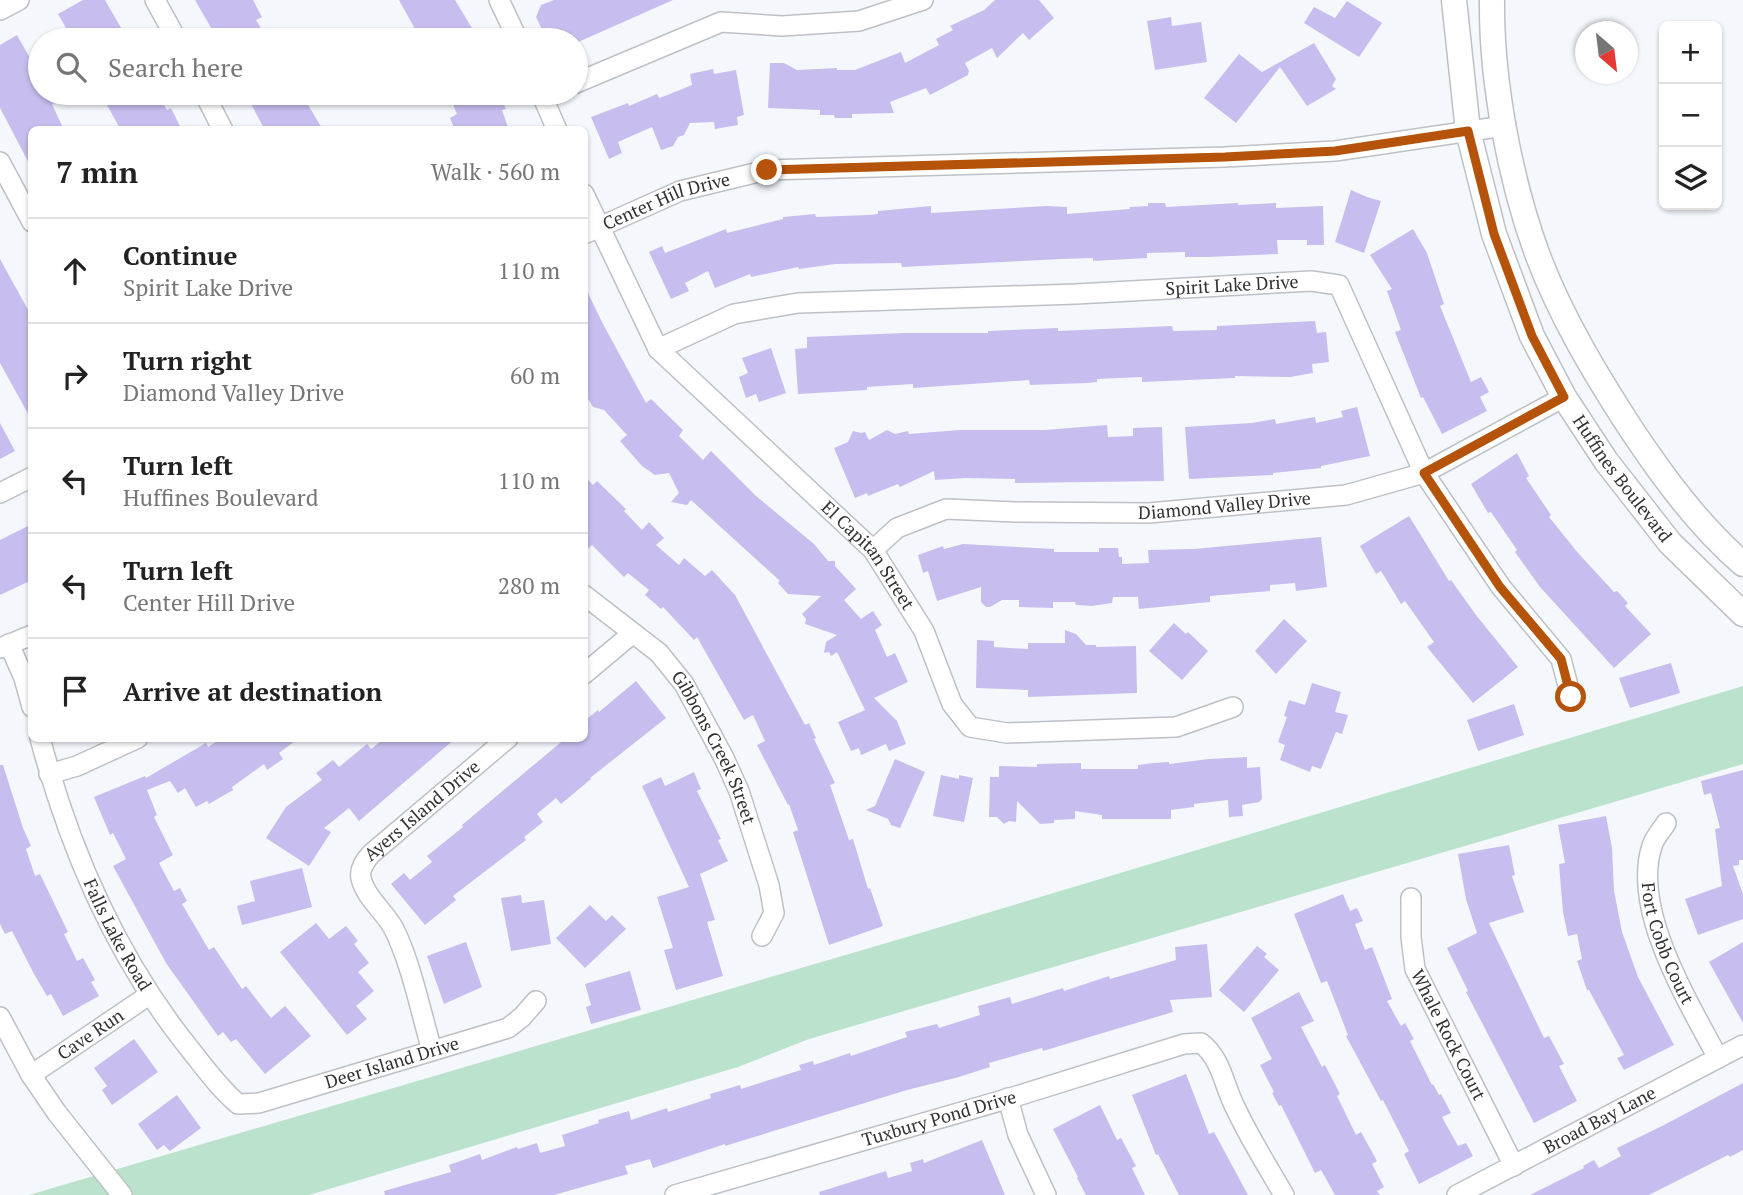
<!DOCTYPE html>
<meta charset="utf-8">
<style>
:root{--surface:#fff;--page:#f6f6f6;--text:#222;--muted:#767676;--line:#e0e0e0}
body{margin:0;font-family:"PT Serif",serif;background:var(--page);color:var(--text)}
.controls{position:absolute;right:21px;top:21px;display:grid;overflow:hidden;border-radius:10px;box-shadow:0 2px 5px #0004}
.controls button{width:63px;height:63px;display:grid;place-items:center;padding:0;border:0;border-bottom:2px solid var(--line);background:var(--surface);color:var(--text);font:35px sans-serif}
.compass{position:absolute;left:1575px;top:21px;width:63px;height:63px;border-radius:50%;background:var(--surface);box-shadow:0 2px 5px #0004;rotate:152deg}
.stop{position:absolute;width:21px;height:21px;margin:-16px;border:5px solid #b45309;border-radius:50%;background:#fff}
.stop.end{background:#b45309;border-color:#fff;box-shadow:0 2px 7px #0008}
.list{margin:0;padding:0;list-style:none}
h2{display:flex;justify-content:space-between;align-items:center;height:91px;margin:0;padding:0 28px;font-size:30px}
h2 small{font-size:23px;font-weight:400;color:var(--muted)}
.list li{display:grid;grid-template-columns:46px 1fr auto;gap:21px;align-items:center;box-sizing:border-box;height:105px;padding:0 28px;border-top:2px solid var(--line)}
.list b{display:block;font-size:26px;white-space:nowrap}
.list p{margin:0;font-size:23px;white-space:nowrap;color:var(--muted)}
.list em{font-size:23px;font-style:normal;color:var(--muted)}
.icon{flex:none;width:38px;height:38px;fill:none;stroke:currentColor;stroke-width:2;stroke-linecap:round;stroke-linejoin:round}
.map{position:relative;flex:none;width:1743px;height:1195px;overflow:hidden}
.search{position:absolute;background:var(--surface);box-shadow:0 2px 5px #0004;left:28px;top:28px;width:560px;height:77px;display:flex;align-items:center;gap:18px;box-sizing:border-box;padding:0 24px;border-radius:38px;color:var(--muted);font-size:26px}
.panel{position:absolute;background:var(--surface);box-shadow:0 2px 5px #0004;left:28px;top:126px;width:560px;height:616px;border-radius:10px}
.map>svg:first-child{display:block}
</style>
<div class="map">
<svg width="1743" height="1195" viewBox="0 0 1743 1195">
<rect width="100%" height="100%" fill="#f4f7fc"/>
<path fill="#bbe2cc" d="M1743,686V764L809,1039L738,1067L309,1195H29L907,937Z"/>
<path fill="#c7beef" d="M83,0H105L128,40H73L58,14Z
M195,0H253L262,17L256,20L268,40H218Z
M399,0H455L472,28L467,31L472,40H421Z
M554,0H673L576,43V40H547L536,17L541,5Z
M995,0H1039L1054,18L1029,40L1023,33L997,58L992,48L965,63L969,71L968,75L930,95L926,88L890,102L894,113L852,114V118H835L834,115H820V110L768,108L770,63H784L797,70L837,68V70H855L901,52L905,63L939,45L936,39L953,30L950,26L984,10Z
M1347,1L1382,23L1359,57L1304,23L1314,7L1335,18Z
M1171,17L1172,26L1201,22L1207,62L1155,70L1147,21Z
M17,35L40,76V93H51L56,102L52,104L64,130H32V169L0,108V45Z
M1314,43L1336,79L1332,86L1336,89L1307,106L1280,67L1236,123L1204,98L1239,54L1262,72Z
M713,69L714,74L736,70L744,115L737,117L738,125L715,129L714,122L690,123L684,135L678,137L673,146L661,150L652,127L618,142L622,153L609,159L591,117L628,103L629,106L657,94L659,98L665,96L692,85L690,74Z
M100,93H157L167,110L171,108L182,130H121Z
M245,93H301L323,130H265Z
M448,93H499L506,109L502,110L509,130H455L450,118L457,114Z
M1351,190L1367,197L1381,201L1364,253L1335,242Z
M1148,203H1165L1166,207L1238,203V205L1276,203V208L1323,206L1324,245H1307V240H1277L1278,254L1208,257H1185V252L1147,253V258L1093,261V258L1062,259L902,267L901,263L835,264L799,269L798,267L751,277L750,274L715,288L708,271L685,283L689,291L671,299L649,252L662,246L665,253L726,229L727,233L783,219V217L815,214L816,217L869,215L878,214V211L931,206V213L1046,206L1067,207V214L1130,209V207L1148,206Z
M1413,229L1427,253L1444,304L1440,306L1471,382L1481,377L1489,392L1480,397L1487,411L1442,434L1423,397L1421,398L1395,332L1401,330L1387,291L1392,289L1370,255Z
M0,259L32,317V421L0,363Z
M584,285L603,324L646,403L651,399L683,430L679,436L703,460L711,451L756,496L814,544L828,561H835V566L856,589L844,600L861,619L873,611L882,625L875,630L887,657L895,653L908,682L874,698L897,721L906,744L889,751L886,744L861,755L859,748L851,751L838,722L865,710L837,652L831,656L829,652L824,653L826,642L837,635L805,624L806,619L802,614L821,596L788,594L778,583L780,581L691,500L687,505L671,502L679,493L669,473L655,475L642,466L620,441L627,435L604,410L593,407L584,392Z
M1315,321L1317,333L1326,332L1329,362L1312,364L1313,373L1290,377L1235,376V378L1142,382V377L1097,379V382L1087,383L1030,385L1029,380L913,388V384L867,387V390L798,394L795,349L807,348V337L904,333H988V331L1058,328V331L1172,326L1173,331L1217,330V326Z
M771,348L786,393L759,402L756,394L746,398L739,377L748,373L742,358Z
M1357,407L1370,456L1321,466V468L1273,473V475L1189,479L1185,427L1252,423L1275,419L1276,424L1315,417L1316,423L1343,417L1341,411Z
M0,423L15,451L0,459Z
M1107,425L1108,437L1133,436V428L1162,427L1164,481L1015,483V479L965,478L935,480L934,471L900,487L898,484L868,496L867,493L855,498L834,448L848,442L853,431L861,433L865,432L869,440L887,430L895,434L908,431L909,434L960,430H1045Z
M1517,453L1529,476L1526,478L1551,515L1549,517L1578,553L1614,592L1617,591L1628,603L1625,606L1651,634L1614,668L1540,587L1515,552L1517,550L1491,512L1488,513L1471,484Z
M584,475L593,485L597,481L626,509L624,511L642,530L649,522L664,538L656,545L679,565L684,558L705,576L712,570L735,595L805,725L809,723L816,738L814,739L835,783L830,785L849,840L853,839L868,889L870,888L883,926L829,945L793,832L798,830L789,804L788,805L757,745L765,741L753,715L744,720L697,637L694,640L663,607L661,609L645,595L649,590L628,573L624,577L592,545L584,553Z
M1409,516L1449,581L1451,580L1476,615L1518,667L1473,703L1427,647L1434,642L1405,601L1401,604L1381,571L1376,574L1360,546Z
M32,524V580L0,595V540Z
M1321,537L1327,587L1296,591L1295,583L1270,585V591L1210,596V602L1139,609L1138,597H1113L1112,603L1092,606L1076,605L1075,602H1053V608L1019,607V600H1002L990,607H986L981,602V587L937,601L928,571L923,573L918,555L943,546L944,549L963,544L1054,549V552H1099V548H1118L1119,557H1122V564L1149,563L1148,550L1194,549Z
M1284,619L1307,641L1276,674L1255,651Z
M1174,623L1186,634L1188,632L1208,651L1182,680L1149,651Z
M1065,630L1076,634L1086,645H1096V647L1136,646L1137,693L1028,697V690L976,688L977,640L994,641V647L1028,649V643H1065Z
M1671,663L1680,693L1630,708L1619,678Z
M636,681L666,718L590,778L591,779L561,804L556,798L537,814L543,822L524,837L526,840L453,896L456,900L425,925L391,884L404,873L410,880L432,862L427,856L463,827L462,825L566,738H584V721L598,710L599,712Z
M1312,683L1341,692L1335,712L1348,715L1342,734L1336,732L1321,769L1312,766L1310,772L1280,760L1285,745L1278,742L1287,717L1284,716L1289,700L1305,705Z
M1514,704L1524,735L1478,751L1467,720Z
M222,738H299L279,753L283,759L267,770L264,764L232,787L233,790L209,804L207,801L196,807L185,788L178,793L170,781L147,790L157,815L154,817L173,855L159,863L174,891L180,888L187,901L182,904L209,950L214,947L242,989L246,986L271,1018L285,1006L311,1036L265,1074L236,1039L231,1042L223,1032L218,1036L166,963L113,866L126,859L113,833L110,835L94,797L145,776L146,778L206,743L208,747Z
M385,738H456L359,821L349,808L324,828L331,832L309,866L266,838L286,807L322,780L316,773L333,760L339,767L367,744L371,749Z
M1247,757V768L1260,767L1262,799L1259,802L1242,805L1243,816L1229,817L1228,800L1194,804V807L1171,810V819H1102V815L1075,811V819L1054,820V823L1040,824L1017,801L1016,822L1009,821L1004,824L997,817H989L990,777H999V766L1037,767V764L1081,763V769H1138V765L1154,763L1169,762V764L1209,759Z
M895,759L925,772L900,828L891,825L888,819L866,810L875,806Z
M0,765H3L23,828L31,846L26,849L35,876L40,874L68,932L64,934L77,961L83,958L95,980L91,982L99,996L63,1016L51,994L47,996L34,974L12,931L5,934L0,924Z
M1743,770V860H1739V865L1733,866L1743,894V919L1698,935L1685,899L1722,886L1715,829L1720,828L1711,793L1704,795L1701,781Z
M694,772L701,789L697,791L721,839L718,840L728,861L700,874L715,920L707,922L723,976L676,990L664,950L673,948L657,897L689,887L642,786L661,777L665,786Z
M941,775L959,779V775L973,778L964,822L933,816Z
M1606,816L1612,848L1614,891L1622,932L1638,977L1674,1045L1624,1070L1617,1058L1624,1055L1589,990H1587L1577,961L1582,959L1577,934L1568,936L1563,912L1559,864L1565,863L1558,825Z
M1509,845L1515,875L1512,876L1524,912L1489,923L1544,1038L1549,1036L1564,1064L1559,1066L1577,1101L1534,1123L1466,992L1468,991L1447,948L1477,933L1466,899L1458,854Z
M302,868L312,907L242,925L237,906L255,901L250,881Z
M1343,894L1350,911L1357,908L1363,921L1355,924L1365,950L1372,947L1392,999L1387,1001L1401,1026L1405,1023L1414,1039L1410,1041L1432,1085L1433,1084L1439,1095L1441,1094L1451,1113L1442,1117L1458,1146L1466,1143L1473,1156L1419,1184L1404,1154L1409,1151L1383,1100L1381,1101L1346,1036L1348,1035L1327,981L1321,983L1294,914Z
M521,895L522,903L544,900L551,944L511,951L501,898Z
M590,905L606,921L612,915L626,929L585,968L556,938Z
M316,923L329,939L346,926L358,941L354,944L369,963L358,972L374,991L356,1006L367,1019L347,1035L280,952Z
M466,942L482,987L444,1004L427,956Z
M1743,942V1023L1709,962Z
M1207,944L1212,997L1170,1000L1173,1012L1106,1032L1043,1051L1042,1048L989,1063L990,1067L959,1077L907,1090L725,1146V1144L653,1168L650,1159L625,1166L628,1174L554,1195H385L384,1191L451,1172L449,1165L480,1154L482,1160L517,1147L518,1149L537,1143L540,1153L565,1146L562,1135L599,1123L598,1120L629,1111L631,1120L667,1108L668,1112L711,1098L710,1094L740,1085L741,1089L801,1070L799,1065L813,1061L814,1065L850,1053L851,1056L907,1037L905,1032L937,1024L939,1028L980,1015L978,1006L1010,997L1012,1004L1063,988L1064,991L1109,976L1110,979L1176,960L1175,947Z
M1257,946L1267,954L1264,957L1279,970L1244,1012L1219,990Z
M630,971L641,1010L591,1024L586,1007L591,1005L585,984Z
M1299,992L1314,1021L1301,1027L1322,1067L1325,1065L1340,1094L1337,1096L1356,1135L1361,1132L1377,1161L1372,1164L1384,1187L1377,1191L1380,1195H1335L1321,1170L1315,1173L1281,1105L1279,1106L1272,1093L1274,1092L1260,1065L1272,1059L1251,1018Z
M134,1039L158,1072L112,1105L102,1090L107,1086L94,1068Z
M1186,1074L1209,1134L1214,1132L1248,1195H1179L1158,1154L1156,1155L1132,1095Z
M1743,1083V1150L1730,1157L1728,1155L1649,1195H1530L1584,1168L1583,1166L1594,1160L1599,1168L1621,1156L1617,1148L1664,1125Z
M177,1095L201,1128L170,1151L164,1145L157,1150L138,1124Z
M1100,1105L1117,1140L1121,1138L1136,1166L1132,1168L1145,1195H1086L1077,1178L1078,1177L1053,1129Z
M982,1140L1005,1195H820L819,1192L886,1171L888,1178L912,1171L910,1163L923,1159L924,1163Z"/>
<g fill="none" stroke-linecap="round" stroke-linejoin="round">
<g stroke="#bdc0c5" stroke-width="22">
<g id="minor">
<path d="M155,0L177,40"/>
<path d="M499,0L518,40"/>
<path d="M0,10L19,0"/>
<path d="M576,83L721,22L782,26L859,21L923,0"/>
<path d="M204,93L223,130"/>
<path d="M541,93L557,130"/>
<path d="M0,162L32,222"/>
<path id="s1" d="M584,194L658,349L873,550L924,631L952,704L970,727L1007,733L1176,727L1233,707"/>
<path id="s2" d="M584,234L680,191L767,170L1225,157L1335,151L1504,126"/>
<path id="s3" d="M658,349L734,314L798,303L1076,294L1311,281L1339,285L1424,473L1501,587L1561,659L1571,697"/>
<path d="M0,493L32,477"/>
<path id="s4" d="M873,550L897,528L946,509L1015,512L1149,513L1346,495L1424,473L1564,397"/>
<path id="s5" d="M584,595L659,653L684,684L724,758L739,791L769,885L774,913L762,936"/>
<path d="M9,644L24,678L32,707"/>
<path d="M0,648L32,635"/>
<path d="M584,674L633,633"/>
<path id="s6" d="M40,738C70,851 116,957 189,1048C205,1068 219,1088 238,1104L259,1103L508,1028L522,1017L536,1001"/>
<path d="M49,774L77,766L138,738"/>
<path id="s7" d="M1666,823C1662,830 1654,838 1652,846C1631,910 1689,1003 1718,1058"/>
<path id="s8" d="M1411,898V937L1415,969L1514,1166"/>
<path d="M0,1017L31,1075L57,1113L122,1195"/>
<path id="s9" d="M432,1050C420,1010 412,966 394,929C385,912 365,897 361,878C359,869 365,861 371,854L508,738"/>
<path id="s10" d="M31,1075L149,995"/>
<path d="M1008,1098L1018,1135L1046,1195"/>
<path id="s11" d="M675,1195L1017,1096L1184,1044L1201,1043C1222,1059 1224,1087 1236,1109C1250,1139 1268,1167 1284,1195"/>
<path id="s12" d="M1457,1195L1743,1045"/>
</g>
</g>
<g stroke="#bdc0c5" stroke-width="27">
<g id="major">
<path id="s13" d="M1454,0L1468,131L1494,234L1532,336L1564,397L1606,461L1670,543L1743,614"/>
<path d="M1492,0C1491,80 1510,181 1538,256C1561,317 1596,375 1631,429C1663,477 1699,526 1743,564"/>
</g>
</g>
<use href="#minor" stroke="#fff" stroke-width="19"/>
<use href="#major" stroke="#fff" stroke-width="24"/>
</g>
<g fill="none" stroke-linecap="round" stroke-linejoin="round">
<path stroke="#b45309" stroke-width="9" d="M767,170L1225,157L1335,151L1468,131L1494,234L1532,336L1564,397L1424,473L1500,587L1561,659L1571,697"/>
</g>
<g text-anchor="middle" stroke-width="5" stroke-linejoin="round" paint-order="stroke">
<g font-size="18" fill="#313234" stroke="#f4f7fc">
<text dy="6" stroke="none"><textPath href="#s2" startOffset="89">Center Hill Drive</textPath></text>
<text dy="6" stroke="none"><textPath href="#s3" startOffset="583">Spirit Lake Drive</textPath></text>
<text dy="6" stroke="none"><textPath href="#s13" startOffset="516">Huffines Boulevard</textPath></text>
<text dy="6" stroke="none"><textPath href="#s4" startOffset="364">Diamond Valley Drive</textPath></text>
<text dy="6" stroke="none"><textPath href="#s1" startOffset="467">El Capitan Street</textPath></text>
<text dy="6" stroke="none"><textPath href="#s5" startOffset="205">Gibbons Creek Street</textPath></text>
<text dy="6" stroke="none"><textPath href="#s9" startOffset="282">Ayers Island Drive</textPath></text>
<text dy="6" stroke="none"><textPath href="#s6" startOffset="212">Falls Lake Road</textPath></text>
<text dy="6" stroke="none"><textPath href="#s7" startOffset="128">Fort Cobb Court</textPath></text>
<text dy="6" stroke="none"><textPath href="#s10" startOffset="72">Cave Run</textPath></text>
<text dy="6" stroke="none"><textPath href="#s8" startOffset="145">Whale Rock Court</textPath></text>
<text dy="6" stroke="none"><textPath href="#s6" startOffset="581">Deer Island Drive</textPath></text>
<text dy="6" stroke="none"><textPath href="#s11" startOffset="275">Tuxbury Pond Drive</textPath></text>
<text dy="6" stroke="none"><textPath href="#s12" startOffset="161">Broad Bay Lane</textPath></text>
</g>
</g>
</svg>
<div class="controls">
<button>+</button>
<button>−</button>
<button><svg class="icon" aria-label="layers" viewBox="0 0 24 24"><path d="M12 4l9 5-9 5-9-5zM3 14l9 5 9-5"/></svg></button>
</div>
<svg class="compass" viewBox="-18 -18 36 36"><path d="M0-13l5 13h-10z" fill="#e53935"/><path d="M0 13l5-13h-10z" fill="#767676"/></svg>
<div class="stop" style="left:1571px;top:697px"></div>
<div class="stop end" style="left:767px;top:170px"></div>
<div class="search"><svg class="icon" aria-label="search" viewBox="0 0 24 24"><circle cx="10" cy="10" r="6"/><path d="M15 15l6 6"/></svg>Search here</div>
<section class="panel">
<h2>7 min<small>Walk · 560 m</small></h2>
<ul class="list">
<li><svg class="icon" aria-label="ahead" viewBox="0 0 24 24"><path d="M12 20V5M6 11l6-6 6 6"/></svg><div><b>Continue</b><p>Spirit Lake Drive</p></div><em>110 m</em></li>
<li><svg class="icon" aria-label="right" viewBox="0 0 24 24"><path d="M7 20v-9h11M14 6l5 5-5 5"/></svg><div><b>Turn right</b><p>Diamond Valley Drive</p></div><em>60 m</em></li>
<li><svg class="icon" aria-label="left" viewBox="0 0 24 24"><path d="M17 20v-9H6M10 6l-5 5 5 5"/></svg><div><b>Turn left</b><p>Huffines Boulevard</p></div><em>110 m</em></li>
<li><svg class="icon" aria-label="left" viewBox="0 0 24 24"><path d="M17 20v-9H6M10 6l-5 5 5 5"/></svg><div><b>Turn left</b><p>Center Hill Drive</p></div><em>280 m</em></li>
<li><svg class="icon" aria-label="arrive" viewBox="0 0 24 24"><path d="M6 21V4h12l-3 4 3 4H6"/></svg><div><b>Arrive at destination</b></div></li>
</ul>
</section>
</div>
